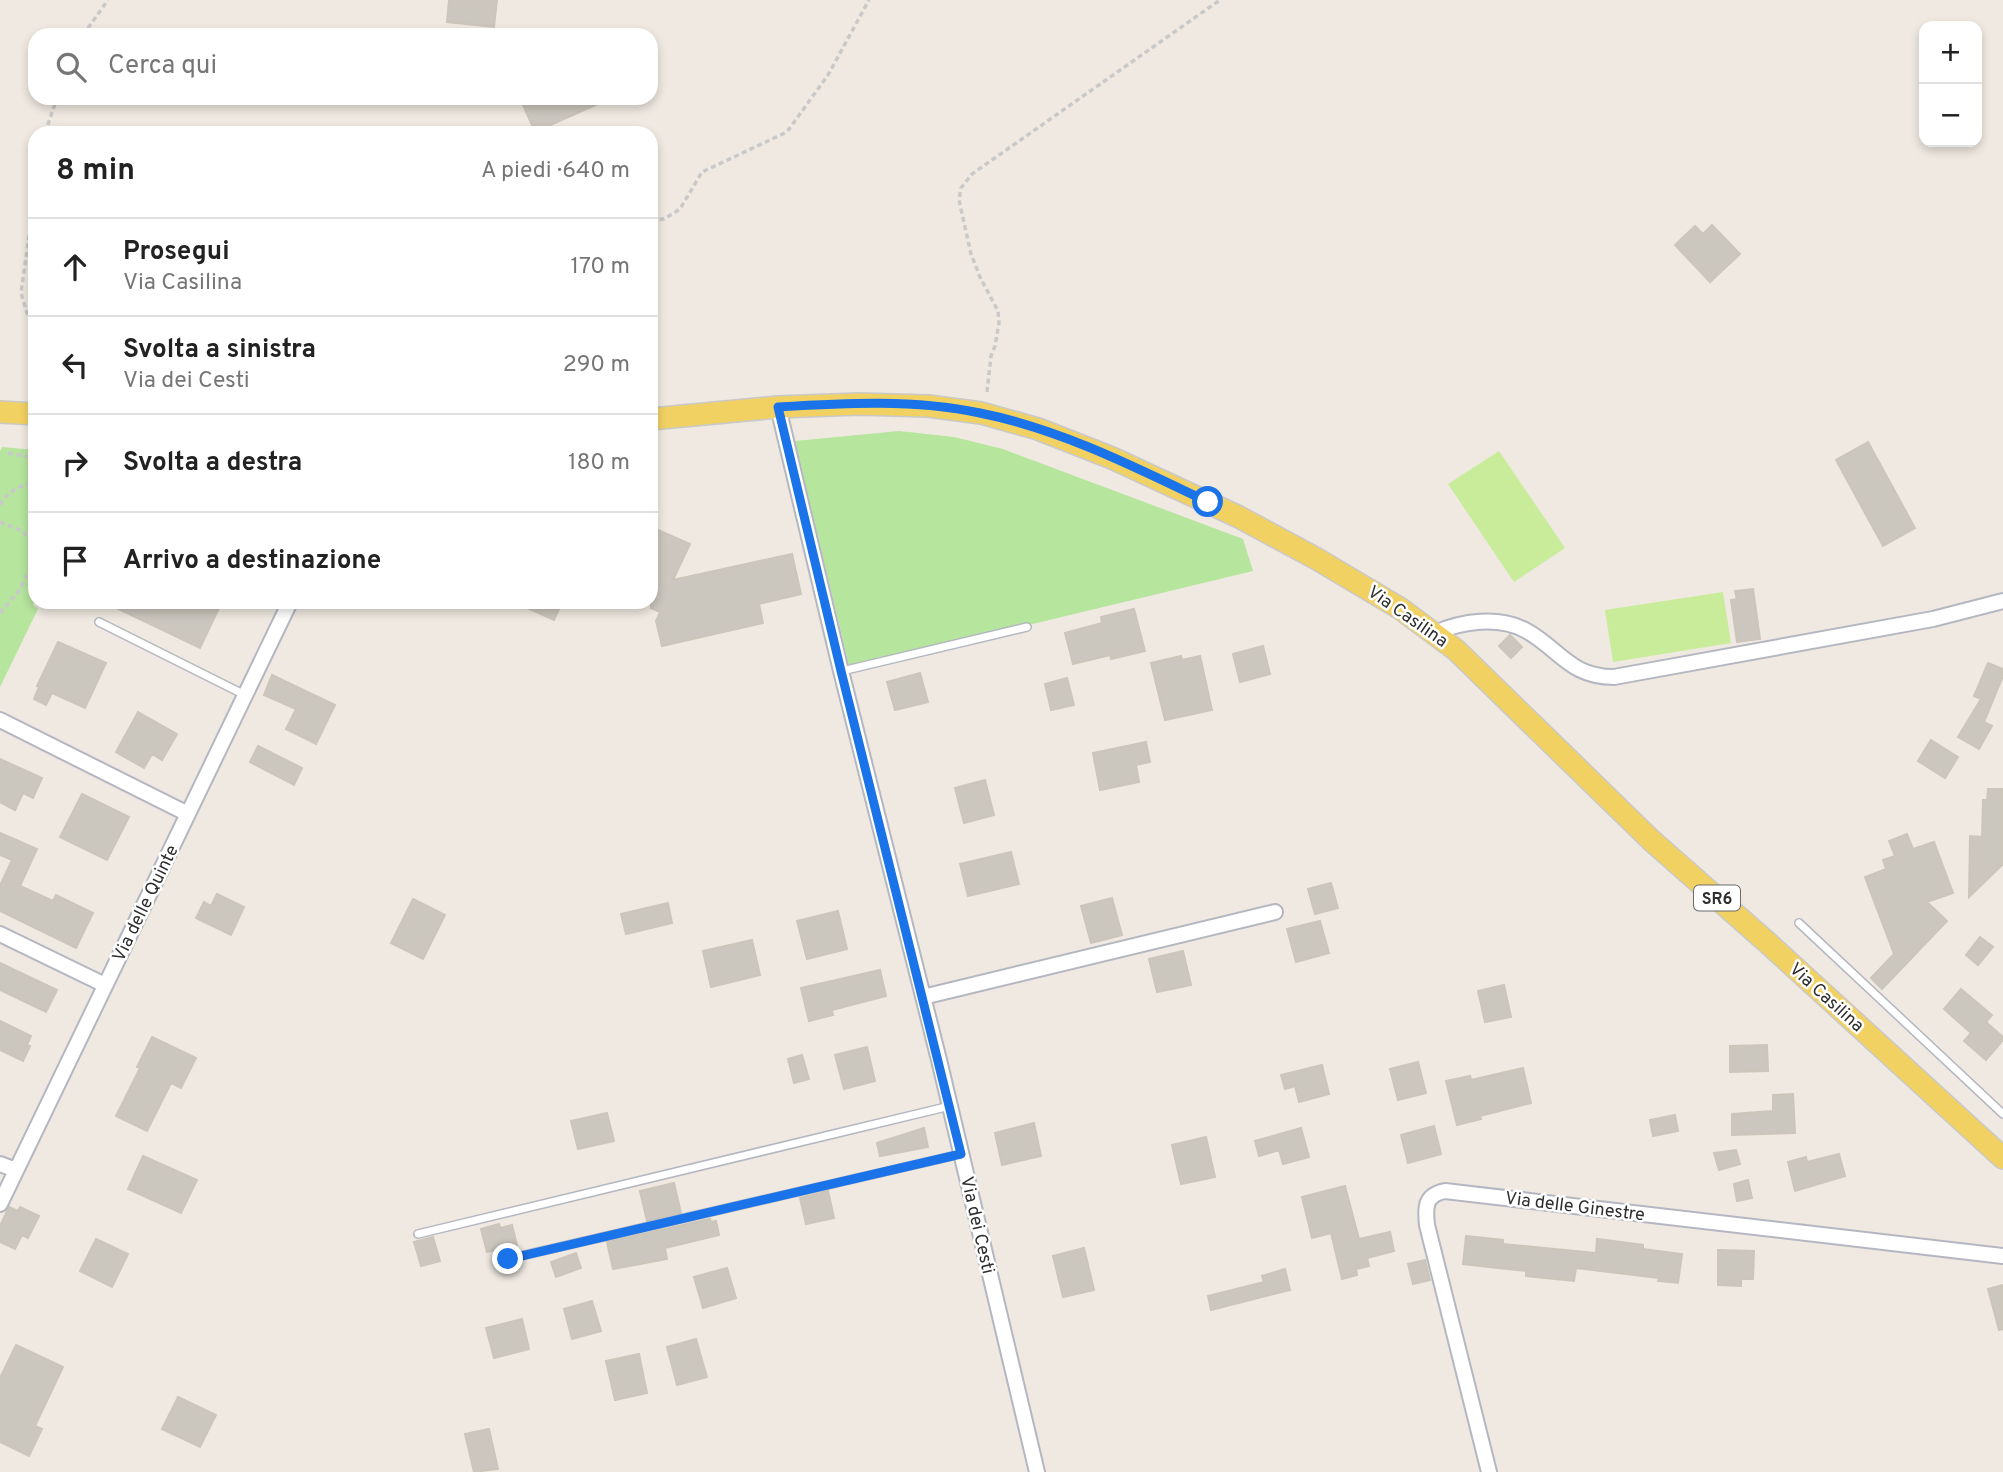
<!DOCTYPE html>
<html lang="it">
<meta charset="utf-8">
<style>
:root{--surface:#fff;--page:#f2f2f2;--text:#222;--muted:#767676;--line:#e0e0e0}
body{margin:0;font-family:Overpass,sans-serif;background:var(--page);color:var(--text)}
.controls{position:absolute;right:21px;top:21px;display:grid;overflow:hidden;border-radius:14px;box-shadow:0 4px 10px #0003}
.controls button{width:63px;height:63px;display:grid;place-items:center;padding:0;border:0;border-bottom:2px solid var(--line);background:var(--surface);color:var(--text);font:35px sans-serif}
.stop{position:absolute;width:21px;height:21px;margin:-16px;border:5px solid #1a73e8;border-radius:50%;background:#fff}
.stop.end{background:#1a73e8;border-color:#fff;box-shadow:0 2px 7px #0008}
.list{margin:0;padding:0;list-style:none}
h2{display:flex;justify-content:space-between;align-items:center;height:91px;margin:0;padding:0 28px;font-size:30px}
h2 small{font-size:23px;font-weight:400;color:var(--muted)}
.list li{display:grid;grid-template-columns:46px 1fr auto;gap:21px;align-items:center;box-sizing:border-box;height:98px;padding:0 28px;border-top:2px solid var(--line)}
.list b{display:block;font-size:26px;white-space:nowrap}
.list p{margin:0;font-size:23px;white-space:nowrap;color:var(--muted)}
.list em{font-size:23px;font-style:normal;color:var(--muted)}
.icon{flex:none;width:38px;height:38px;fill:none;stroke:currentColor;stroke-width:2;stroke-linecap:round;stroke-linejoin:round}
.map{position:relative;flex:none;width:2003px;height:1472px;overflow:hidden}
.search{position:absolute;background:var(--surface);box-shadow:0 4px 10px #0003;left:28px;top:28px;width:630px;height:77px;display:flex;align-items:center;gap:18px;box-sizing:border-box;padding:0 24px;border-radius:21px;color:var(--muted);font-size:26px}
.panel{position:absolute;background:var(--surface);box-shadow:0 4px 10px #0003;left:28px;top:126px;width:630px;height:483px;border-radius:21px}
.map>svg:first-child{display:block}
</style>
<div class="map">
<svg width="2003" height="1472" viewBox="0 0 2003 1472">
<rect width="100%" height="100%" fill="#efe9e1"/>
<path fill="#b6e59e" d="M899,431L954,437L1003,449L1243,539L1253,571L853,667L849,665L795,441Z
M2,447L35,450V601L33,605L38,609L0,687V451Z"/>
<path fill="#c9ec9a" d="M1499,451L1565,548L1514,582L1448,484Z
M1723,592L1731,643L1613,662L1605,610Z"/>
<path fill="#cbc7bf" stroke="#cbc5ba" stroke-width="2" d="M449,0H497L494,27L447,22Z
M537,98H611L535,132L523,105Z
M1712,225L1740,254L1710,282L1675,245L1695,226L1703,234Z
M1868,442L1915,528L1883,546L1836,460Z
M651,527L690,544L673,580L792,554L801,594L759,604L763,623L662,646L656,621L660,612L651,608Z
M1753,589L1760,639L1737,642L1731,600L1737,599L1735,591Z
M104,602H201L218,610L200,648Z
M514,602H562L554,620Z
M1134,609L1145,651L1111,659L1110,655L1073,664L1065,633L1102,623L1101,617Z
M1510,635L1522,647L1511,658L1499,646Z
M58,642L106,663L85,708L52,693L46,705L34,699L39,687L37,686Z
M1263,646L1270,674L1240,682L1233,654Z
M1181,656L1182,660L1200,656L1212,710L1165,720L1151,663Z
M1988,663L2003,669V676L1984,722L1992,726L1979,749L1958,737L1981,699L1974,696Z
M920,673L928,702L895,710L887,682Z
M272,675L335,705L316,744L286,729L296,709L264,695Z
M1067,678L1074,705L1051,710L1045,684Z
M138,712L177,734L162,760L152,754L144,768L116,752Z
M1931,740L1958,757L1945,778L1918,761Z
M1146,742L1150,762L1136,765L1139,782L1100,790L1093,753Z
M258,746L302,768L294,785L250,762Z
M0,759L42,778L33,798L23,793L15,810L0,802Z
M985,780L994,815L964,823L955,788Z
M1988,789H2003V864L1969,897L1970,836L1982,837L1983,800H1987Z
M82,794L129,817L107,860L60,837Z
M0,833L37,849L20,886L53,901L56,895L93,913L76,948L0,911V886L12,860L0,855Z
M1907,834L1913,849L1934,842L1953,893L1927,902L1947,921L1882,989L1871,978L1894,954L1865,877L1886,869L1883,860L1895,856L1889,841Z
M1011,852L1019,884L968,896L960,864Z
M1331,883L1338,908L1315,914L1308,889Z
M217,894L244,907L231,935L196,918L204,902L211,906Z
M1112,898L1122,935L1091,943L1081,906Z
M413,899L445,915L423,959L391,943Z
M668,903L672,923L626,934L621,914Z
M838,911L847,949L807,959L797,921Z
M1320,921L1329,953L1296,962L1287,929Z
M1980,937L1993,947L1978,965L1966,955Z
M752,940L760,975L711,987L703,951Z
M1183,951L1191,985L1157,992L1149,959Z
M0,963L57,990L46,1012L0,990Z
M880,970L886,996L832,1010L833,1015L809,1021L801,988Z
M1504,985L1511,1017L1485,1022L1478,991Z
M1961,989L1992,1015L1986,1022L2003,1037V1040L1986,1060L1964,1041L1971,1033L1944,1009Z
M0,1021L31,1036L27,1045L30,1046L23,1061L0,1050Z
M152,1037L196,1058L181,1088L171,1083L147,1131L116,1116L140,1068L137,1067Z
M1767,1045L1768,1071L1730,1072V1046Z
M867,1047L875,1081L844,1089L835,1055Z
M802,1055L809,1079L794,1083L788,1059Z
M1418,1062L1426,1093L1398,1100L1390,1069Z
M1322,1065L1329,1094L1299,1102L1295,1086L1285,1089L1281,1075Z
M1523,1068L1531,1103L1480,1116L1481,1119L1457,1125L1446,1081L1470,1076L1471,1080Z
M1793,1094L1795,1133L1732,1135V1114L1773,1111V1095Z
M607,1113L614,1141L578,1149L571,1121Z
M1675,1115L1678,1131L1653,1136L1650,1120Z
M1034,1123L1041,1156L1002,1165L995,1133Z
M1434,1126L1441,1154L1408,1163L1401,1135Z
M924,1128L928,1147L880,1156L877,1143Z
M1301,1128L1309,1157L1283,1164L1279,1150L1259,1156L1255,1141Z
M1206,1137L1215,1177L1181,1184L1172,1145Z
M1736,1150L1740,1164L1719,1170L1714,1153Z
M1839,1154L1845,1176L1795,1191L1788,1162L1806,1157L1807,1162Z
M143,1156L197,1180L181,1213L128,1189Z
M1748,1180L1752,1198L1737,1201L1734,1184Z
M674,1183L681,1213L647,1221L640,1191Z
M1345,1186L1359,1239L1390,1232L1394,1251L1367,1258L1369,1266L1356,1269L1357,1275L1342,1279L1331,1233L1312,1238L1302,1197Z
M828,1191L834,1218L806,1224L800,1198Z
M9,1207L18,1211L20,1207L39,1216L28,1238L22,1235L15,1249L0,1242V1226Z
M710,1219L711,1222L716,1221L719,1235L665,1248L667,1259L613,1269L607,1242Z
M499,1224L500,1228L512,1225L517,1245L487,1252L481,1229Z
M1466,1236L1503,1240V1244L1596,1253L1597,1239L1643,1245V1249L1682,1254L1678,1283L1658,1281L1659,1278L1576,1268L1574,1281L1526,1276V1271L1463,1264Z
M433,1237L440,1261L421,1266L414,1242Z
M96,1239L128,1254L112,1287L80,1271Z
M1084,1248L1094,1290L1063,1297L1053,1256Z
M1718,1250L1754,1251L1753,1279H1741V1286L1718,1285Z
M576,1253L581,1268L556,1277L551,1262Z
M1425,1260L1430,1280L1413,1284L1408,1264Z
M727,1268L736,1298L703,1308L694,1277Z
M1285,1269L1290,1290L1211,1310L1208,1296L1264,1282L1262,1276Z
M2003,1285V1329L1999,1330L1988,1289Z
M592,1301L601,1331L572,1339L564,1309Z
M522,1319L529,1349L494,1358L486,1328Z
M696,1339L707,1377L677,1385L667,1347Z
M16,1345L63,1367L35,1426L42,1429L29,1456L0,1442V1378Z
M639,1354L647,1393L615,1400L606,1361Z
M178,1397L216,1415L200,1447L162,1429Z
M489,1429L498,1469L474,1472L465,1434Z"/>
<g fill="none" stroke-linecap="round" stroke-linejoin="round">
<g stroke="#b4b7c1" stroke-width="10">
<path id="service" d="M99,622L245,695
M842,671L1027,627
M1799,923L2003,1114
M418,1234L950,1106
M508,1259L961,1154"/>
</g>
<g stroke="#b4b7c1" stroke-width="18">
<path id="minor" d="M778,407L841,671L939,1060L1037,1472
M1435,633C1462,621 1498,616 1525,630C1559,648 1569,677 1614,677L1933,619L2003,601
M0,720L188,814
M0,934L105,985
M923,997L1275,912
M0,1164L16,1170
M0,1204L290,602
M1489,1472L1427,1225C1425,1207 1425,1195 1445,1191L2003,1256"/>
</g>
<g stroke="#c9c9c9" stroke-width="24">
<path id="primary" d="M0,412L35,414
M651,419L778,407L859,404L928,406L981,413L1038,429L1112,458L1239,517L1317,559L1401,609L1456,650L1651,840L1769,944L2003,1158"/>
</g>
<path stroke="#c9c9c9" stroke-width="3.5" stroke-dasharray="5 3.5" stroke-linecap="butt" d="M83,35L108,0
M45,133L57,98
M35,193L21,293L27,313L35,316
M651,220L664,219L680,209L702,172L787,132L828,75L869,0
M987,392L991,356L995,346L999,323L998,311L980,277L971,254L959,200L961,188L972,174L1220,0
M8,453L35,458
M0,505C7,492 20,484 35,484
M0,522L20,530L35,541
M0,613L18,592L35,561"/>
<use href="#service" stroke="#fff" stroke-width="7"/>
<use href="#minor" stroke="#fff" stroke-width="14"/>
<use href="#primary" stroke="#f2d163" stroke-width="21"/>
</g>
<g fill="none" stroke-linecap="round" stroke-linejoin="round">
<path stroke="#1a73e8" stroke-width="9" d="M508,1259L961,1154L841,671L778,407C845,403 914,399 980,413C1060,429 1135,467 1208,502"/>
</g>
<g text-anchor="middle" stroke-width="5" stroke-linejoin="round" paint-order="stroke">
<rect fill="#fff" stroke="#6d6d6d" stroke-width="2" x="1694" y="885.5" width="46" height="25" rx="5"/>
<g font-size="16" font-weight="bold" fill="#2e2e2e">
<text x="1717" y="904">SR6</text>
</g>
<g font-size="18" fill="#2e2e2e" stroke="#fff">
<text transform="translate(1408 616) rotate(35)" y="6">Via Casilina</text>
<text transform="translate(145 903) rotate(-64)" y="6">Via delle Quinte</text>
<text transform="translate(1827 997) rotate(42)" y="6">Via Casilina</text>
<text transform="translate(1575 1206) rotate(7)" y="6">Via delle Ginestre</text>
<text transform="translate(978 1225) rotate(77)" y="6">Via dei Cesti</text>
</g>
</g>
</svg>
<div class="controls">
<button>+</button>
<button>−</button>
</div>
<div class="stop" style="left:1208px;top:502px"></div>
<div class="stop end" style="left:508px;top:1259px"></div>
<div class="search"><svg class="icon" aria-label="search" viewBox="0 0 24 24"><circle cx="10" cy="10" r="6"/><path d="M15 15l6 6"/></svg>Cerca qui</div>
<section class="panel">
<h2>8 min<small>A piedi · 640 m</small></h2>
<ul class="list">
<li><svg class="icon" aria-label="ahead" viewBox="0 0 24 24"><path d="M12 20V5M6 11l6-6 6 6"/></svg><div><b>Prosegui</b><p>Via Casilina</p></div><em>170 m</em></li>
<li><svg class="icon" aria-label="left" viewBox="0 0 24 24"><path d="M17 20v-9H6M10 6l-5 5 5 5"/></svg><div><b>Svolta a sinistra</b><p>Via dei Cesti</p></div><em>290 m</em></li>
<li><svg class="icon" aria-label="right" viewBox="0 0 24 24"><path d="M7 20v-9h11M14 6l5 5-5 5"/></svg><div><b>Svolta a destra</b></div><em>180 m</em></li>
<li><svg class="icon" aria-label="arrive" viewBox="0 0 24 24"><path d="M6 21V4h12l-3 4 3 4H6"/></svg><div><b>Arrivo a destinazione</b></div></li>
</ul>
</section>
</div>
